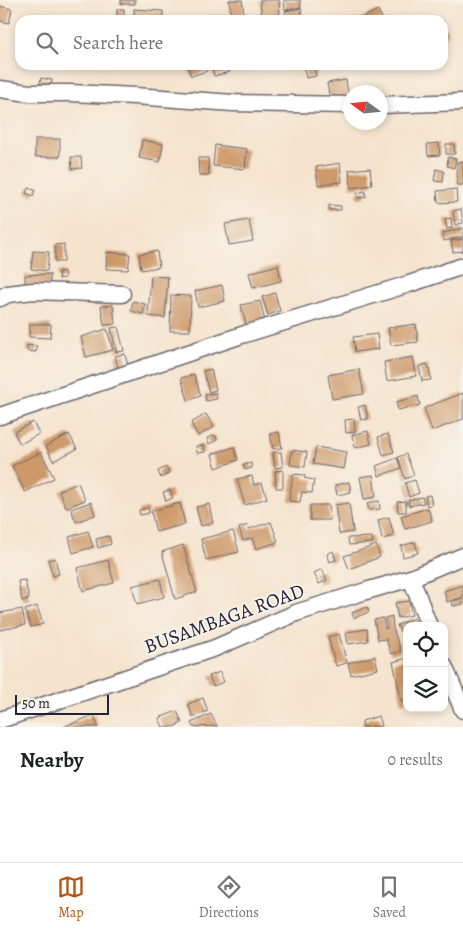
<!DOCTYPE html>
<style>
:root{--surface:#fff;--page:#f6f6f6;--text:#202124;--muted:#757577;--line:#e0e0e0;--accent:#b45309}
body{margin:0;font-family:Alegreya,serif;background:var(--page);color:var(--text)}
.controls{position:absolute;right:15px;bottom:15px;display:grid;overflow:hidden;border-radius:10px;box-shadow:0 2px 8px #0003}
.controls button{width:45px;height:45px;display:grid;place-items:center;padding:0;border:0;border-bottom:1px solid var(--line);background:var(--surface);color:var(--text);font:25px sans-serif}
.compass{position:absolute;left:343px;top:85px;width:45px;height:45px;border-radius:50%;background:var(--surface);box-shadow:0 2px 8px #0003;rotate:285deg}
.scale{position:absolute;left:15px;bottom:12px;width:94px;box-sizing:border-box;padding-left:5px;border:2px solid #22223b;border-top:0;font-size:14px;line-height:18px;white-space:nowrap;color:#22223b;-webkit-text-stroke:4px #f7f3e8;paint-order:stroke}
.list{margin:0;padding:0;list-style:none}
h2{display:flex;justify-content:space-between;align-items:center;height:65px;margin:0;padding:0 20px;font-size:21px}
h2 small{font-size:16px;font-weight:400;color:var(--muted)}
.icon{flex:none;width:28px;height:28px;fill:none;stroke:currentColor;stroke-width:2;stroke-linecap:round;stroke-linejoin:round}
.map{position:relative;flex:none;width:463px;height:727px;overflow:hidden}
.search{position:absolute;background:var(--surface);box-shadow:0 2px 8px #0003;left:15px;right:15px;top:15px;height:55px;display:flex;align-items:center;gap:12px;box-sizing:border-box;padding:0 18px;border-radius:15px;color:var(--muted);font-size:19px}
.sheet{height:135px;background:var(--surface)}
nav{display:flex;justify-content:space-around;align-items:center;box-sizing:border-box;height:70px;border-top:1px solid var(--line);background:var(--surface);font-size:14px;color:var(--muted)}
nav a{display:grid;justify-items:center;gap:2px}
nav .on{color:var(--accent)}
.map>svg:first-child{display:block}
</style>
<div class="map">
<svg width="463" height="727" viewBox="0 0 463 727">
<rect width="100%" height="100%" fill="#f7f3e8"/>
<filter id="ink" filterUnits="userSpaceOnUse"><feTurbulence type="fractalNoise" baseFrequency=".02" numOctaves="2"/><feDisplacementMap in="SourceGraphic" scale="10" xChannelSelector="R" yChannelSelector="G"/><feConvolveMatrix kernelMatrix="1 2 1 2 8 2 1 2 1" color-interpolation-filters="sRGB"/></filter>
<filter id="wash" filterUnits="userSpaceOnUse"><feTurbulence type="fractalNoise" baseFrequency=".0096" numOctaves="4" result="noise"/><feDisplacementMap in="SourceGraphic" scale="20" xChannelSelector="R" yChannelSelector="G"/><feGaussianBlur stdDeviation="1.12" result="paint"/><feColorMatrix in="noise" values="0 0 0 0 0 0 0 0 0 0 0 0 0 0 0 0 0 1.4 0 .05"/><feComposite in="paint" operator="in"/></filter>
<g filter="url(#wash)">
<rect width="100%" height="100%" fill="#f5e3cd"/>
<g id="blocks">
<path fill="#cd9969" d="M121,0H135V4H121Z
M229,0H242L244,14L231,15Z
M260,0H279L280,20H262Z
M284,0H300L301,7L285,10Z
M0,6L12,9L9,23L0,21Z
M301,8L302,20H287L285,11Z
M117,9H124V16H117Z
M134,9L163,11V20H134Z
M378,10L383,20H359V19Z
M225,15V20H207V16Z
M443,20L449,35L443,38Z
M187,65H206L207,71L191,76Z
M211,65H228L230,72L214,76Z
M303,65H314L316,76L306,78Z
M41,78L52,80L50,89L39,87Z
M346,80L349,98L330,101L327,83Z
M35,139H60V157H35Z
M142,140L163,144L160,162L139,158Z
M439,143L440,155L428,156L427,144Z
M446,144H454L455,154H446Z
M215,145L247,149L245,169L213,166Z
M71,157H81L82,168L72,169Z
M448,157L456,159L454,168L447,166Z
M198,158H208L209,175H199Z
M463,161V185H457V162Z
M340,163L342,182L318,185L316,167Z
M370,168L372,185L351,188L349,170Z
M436,169L444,171L443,182L434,181Z
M28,188L35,190L33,196L26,193Z
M456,189L457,202L438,203L437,191Z
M365,191L366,197L358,198L357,193Z
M329,205L341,206V210H329Z
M461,209L463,223L455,225L453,211Z
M451,218L452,228L447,229L445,219Z
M249,220L253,241L229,245L225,224Z
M463,228V237L444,241L443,233Z
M463,239V251L453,252L451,241Z
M64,244V262H55V245Z
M33,251L49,252L47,271L31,269Z
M157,251L159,267L141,270L139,254Z
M107,252L130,254L128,270L106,269Z
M278,265L281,281L253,288L249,273Z
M64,271L65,278L59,279L58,272Z
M50,274V285L25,286V275Z
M151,276L168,277L165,318L148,316Z
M222,285L225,301L198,307L195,291Z
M275,293L280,311L268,315L262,297Z
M171,295L191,296L190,331H170Z
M133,301L145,304L143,314L131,311Z
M260,301L265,321L246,325L241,305Z
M113,305L115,324L104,325L101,306Z
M30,324H51L50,338L29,337Z
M416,324L418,342L391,345L388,328Z
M118,327L124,351L116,352L111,328Z
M107,329L113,350L86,357L81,337Z
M377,334L379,349L355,352L353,337Z
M27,345L37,346L36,352L27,351Z
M125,354L129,370L119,372L115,356Z
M413,357L416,376L387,381L384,362Z
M428,364L431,380L422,381L419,366Z
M211,369L216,390L209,392L203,371Z
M359,369L364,394L332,399L328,375Z
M194,374L201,396L188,400L181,378Z
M216,393L217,399L206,401L205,394Z
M463,393V419L432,431L424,408Z
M418,396L420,405L398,410L396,402Z
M365,405L368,419L361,420L358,407Z
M206,414L214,427L198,436L191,423Z
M354,419L355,432L346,433L345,420Z
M33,422L39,434L20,444L14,432Z
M368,431L371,444L355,448L352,435Z
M279,432L282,448L273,449L270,434Z
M69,434L77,449L53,461L46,446Z
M388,434L394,452L383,455L378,437Z
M215,435L217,440L209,444L207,438Z
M204,445L205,452L197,453L196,446Z
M234,447L238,460L216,468L212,454Z
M316,447L347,452L344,469L313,464Z
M292,450L307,452L305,467L290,465Z
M41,452L54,478L25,492L12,466Z
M273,452H281L283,467L275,468Z
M406,454L414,475L405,479L398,457Z
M397,458L401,468L379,476L376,466Z
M251,463L252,468L245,470L243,465Z
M166,467L169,473L161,478L158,471Z
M283,470V488H276L275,471Z
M293,474L305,475L304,478L314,480L312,493L302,492L300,502L289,501Z
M373,475L376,497L364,499L360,477Z
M252,476L254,485L262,483L267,498L245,505L237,479Z
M415,480L419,493L409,497L405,483Z
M349,482L351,492L337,495L335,485Z
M78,483L85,500L66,508L59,491Z
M170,490L173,498L166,501L163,492Z
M430,495L432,505L427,506L425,496Z
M422,497L424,503L409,506L408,500Z
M379,501L380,509L369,510L367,503Z
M406,501V512H398L397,502Z
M91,502L95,515L76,522L71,509Z
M180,503L185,524L156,532L151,511Z
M349,503L353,532L339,534L335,505Z
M209,504L213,523L201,526L196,507Z
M310,505H329L330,520H310Z
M148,508L149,513L140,515L139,510Z
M428,508L432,521L405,529L401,516Z
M389,517L394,536L382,539L378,520Z
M271,522L278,542L256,549L252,538L243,541L239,528L248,525L249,529Z
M88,531L93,547L73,553L69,537Z
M233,531L239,552L206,560L201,539Z
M109,536L111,544L98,548L96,539Z
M372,537L373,543L349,545L348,538Z
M415,542L418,553L403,557L401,546Z
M183,545L197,592L175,599L162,552Z
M376,545L380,557L349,569L344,556Z
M333,551L336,560L330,562L327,554Z
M55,558L59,574L53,576L48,560Z
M108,560L114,583L83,591L77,568Z
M322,569L327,580L319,584L314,573Z
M160,579L164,597L137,604L132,586Z
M25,580L29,599L22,601L18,581Z
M463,585V597L447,602L444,591Z
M463,599V604L453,606L452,601Z
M409,601L412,615L398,618L395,603Z
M37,606L43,624L31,627L25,610Z
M367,607L369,612L354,618L352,613Z
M22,609L25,625L0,630V613Z
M392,616L393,628L401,651L391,654L386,639L378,640L374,620L383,618L385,629L387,628L385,618Z
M414,618L417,625L407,626V630L400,632L397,625Z
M367,629L368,641L348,644L346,632Z
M339,634L347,663L336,666L328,637Z
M375,656L378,669L351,675L348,663Z
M407,658V701L402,703L393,662Z
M220,672L224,682L213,686L209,676Z
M203,698L208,711L193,717L188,704Z
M177,711L182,723L173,727H163L159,718Z
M211,714L217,726L193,727L191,723Z
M94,715L98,727H63Z
M379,716L382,726L363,727L362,721Z"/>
</g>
</g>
<g filter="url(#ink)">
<use href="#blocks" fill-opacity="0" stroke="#6c666e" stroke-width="1"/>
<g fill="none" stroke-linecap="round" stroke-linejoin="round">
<g stroke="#6c666e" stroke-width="19">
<path id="minor" d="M0,89L29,93H70L135,96L233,103L350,105
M380,105L463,102
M0,298L8,294L33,291L122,294
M0,416L245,334L409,284L463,266
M411,578L429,626
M444,666L463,710
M0,720L215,648L296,613L366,591L411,578L463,556"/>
</g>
<use href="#minor" stroke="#fff" stroke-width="16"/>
</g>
</g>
<g text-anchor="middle" stroke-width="4" stroke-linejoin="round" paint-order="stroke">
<g font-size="20" fill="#22223b" stroke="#f7f3e8">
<text transform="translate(224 618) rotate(-20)" y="7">BUSAMBAGA ROAD</text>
</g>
</g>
</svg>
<div class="controls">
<button><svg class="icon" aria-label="locate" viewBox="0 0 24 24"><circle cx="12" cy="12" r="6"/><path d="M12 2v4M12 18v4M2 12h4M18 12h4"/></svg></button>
<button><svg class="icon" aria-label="layers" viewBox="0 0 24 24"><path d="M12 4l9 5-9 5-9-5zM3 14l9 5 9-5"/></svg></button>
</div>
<svg class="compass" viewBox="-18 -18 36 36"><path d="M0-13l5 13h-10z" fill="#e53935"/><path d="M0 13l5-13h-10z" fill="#757577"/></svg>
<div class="scale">50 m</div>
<div class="search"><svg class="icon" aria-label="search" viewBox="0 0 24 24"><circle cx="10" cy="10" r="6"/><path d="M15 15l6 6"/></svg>Search here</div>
</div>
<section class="sheet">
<h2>Nearby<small>0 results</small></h2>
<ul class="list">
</ul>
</section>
<nav>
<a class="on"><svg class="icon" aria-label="map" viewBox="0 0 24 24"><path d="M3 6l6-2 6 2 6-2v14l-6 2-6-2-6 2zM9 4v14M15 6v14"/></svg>Map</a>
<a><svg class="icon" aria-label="directions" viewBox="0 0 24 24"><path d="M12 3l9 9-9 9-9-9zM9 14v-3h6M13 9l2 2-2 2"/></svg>Directions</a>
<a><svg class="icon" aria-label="saved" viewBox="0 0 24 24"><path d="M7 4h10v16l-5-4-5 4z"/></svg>Saved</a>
</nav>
